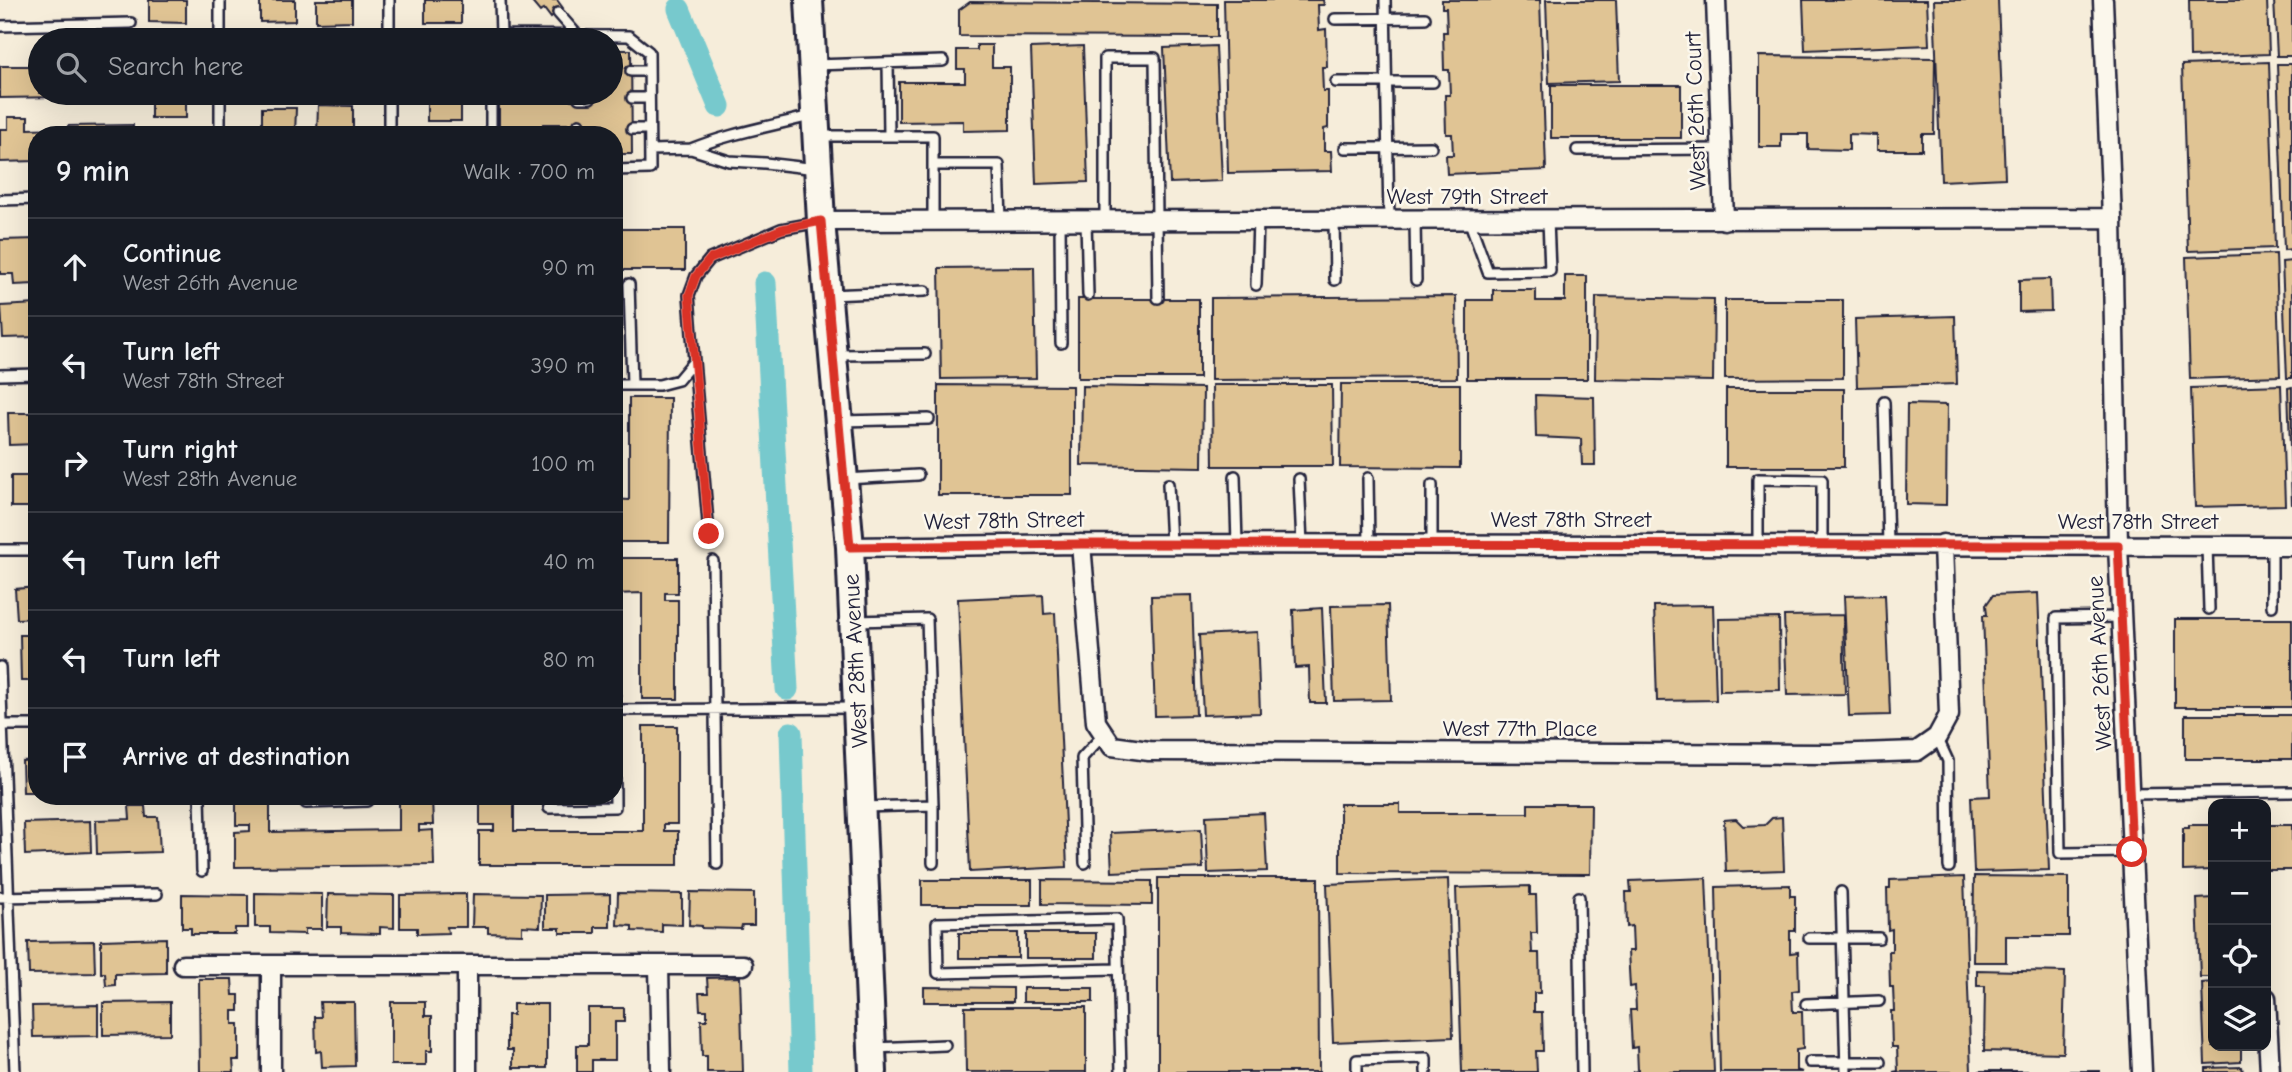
<!DOCTYPE html>
<meta charset="utf-8">
<style>
:root{--surface:#171b24;--page:#20242c;--text:#f1f3f6;--muted:#9ea1a6;--line:#363941}
body{margin:0;font-family:"Comic Neue",sans-serif;background:var(--page);color:var(--text)}
.controls{position:absolute;right:21px;bottom:21px;display:grid;overflow:hidden;border-radius:14px;box-shadow:0 7px 28px #0002}
.controls button{width:63px;height:63px;display:grid;place-items:center;padding:0;border:0;border-bottom:2px solid var(--line);background:var(--surface);color:var(--text);font:35px sans-serif}
.stop{position:absolute;width:21px;height:21px;margin:-16px;border:5px solid #d93025;border-radius:50%;background:#fff}
.stop.end{background:#d93025;border-color:#fff;box-shadow:0 2px 7px #0008}
.list{margin:0;padding:0;list-style:none}
h2{display:flex;justify-content:space-between;align-items:center;height:91px;margin:0;padding:0 28px;font-size:30px}
h2 small{font-size:23px;font-weight:400;color:var(--muted)}
.list li{display:grid;grid-template-columns:46px 1fr auto;gap:21px;align-items:center;box-sizing:border-box;height:98px;padding:0 28px;border-top:2px solid var(--line)}
.list b{display:block;font-size:26px;white-space:nowrap}
.list p{margin:0;font-size:23px;white-space:nowrap;color:var(--muted)}
.list em{font-size:23px;font-style:normal;color:var(--muted)}
.icon{flex:none;width:38px;height:38px;fill:none;stroke:currentColor;stroke-width:2;stroke-linecap:round;stroke-linejoin:round}
.map{position:relative;flex:none;width:2292px;height:1072px;overflow:hidden}
.search{position:absolute;background:var(--surface);box-shadow:0 7px 28px #0002;left:28px;top:28px;width:595px;height:77px;display:flex;align-items:center;gap:18px;box-sizing:border-box;padding:0 24px;border-radius:38px;color:var(--muted);font-size:26px}
.panel{position:absolute;background:var(--surface);box-shadow:0 7px 28px #0002;left:28px;top:126px;width:595px;height:679px;border-radius:28px}
.map>svg:first-child{display:block}
</style>
<div class="map">
<svg width="2292" height="1072" viewBox="0 0 2292 1072">
<rect width="100%" height="100%" fill="#f6edda"/>
<filter id="ink" filterUnits="userSpaceOnUse"><feTurbulence type="fractalNoise" baseFrequency=".0143" numOctaves="2"/><feDisplacementMap in="SourceGraphic" scale="14" xChannelSelector="R" yChannelSelector="G"/><feConvolveMatrix kernelMatrix="1 2 1 2 8 2 1 2 1" color-interpolation-filters="sRGB"/></filter>
<g filter="url(#ink)">
<g fill="none" stroke-linecap="round" stroke-linejoin="round">
<path stroke="#77c9cd" stroke-width="23" d="M679,9L719,106
M765,283L787,689
M791,733L801,1072"/>
</g>
<path fill="#e0c494" stroke="#22223b" stroke-width="2" d="M149,0H186V23L149,22Z
M260,0H295V21L260,22Z
M316,0H352V21L316,22Z
M425,0H461V23H425Z
M530,0H557L563,8L551,18L544,9L540,12Z
M1224,0H1323L1324,5H1318L1319,30L1326,29L1327,67H1322L1323,91H1328V128L1324,129V151H1331L1332,171L1228,173Z
M1442,0H1540L1546,170L1447,174L1446,155H1453L1452,134H1446L1445,95H1450L1449,70H1444L1443,32H1447L1446,8H1442Z
M1546,0H1616L1619,81L1549,83Z
M1803,0H1927L1929,45L1805,50Z
M1934,0H1998L2005,178L1941,181Z
M2189,0H2267L2269,54L2190,57Z
M2274,0H2292V56H2277Z
M970,2L1217,4V37L959,36V10Z
M261,31L298,32V40H260Z
M317,31H351V40H317Z
M427,33L461,34V40H427Z
M151,34H186V40H151Z
M977,45H992V67H1010V130L963,131V121L899,122V82H965V69H957V50H977Z
M1083,46L1088,182L1036,184L1031,48Z
M1216,46L1222,181L1170,183L1164,48Z
M611,50H631L632,154H614V135H590V124H543V135H499V93H541V100H590V93H611Z
M1759,56L1935,58L1934,134H1922V150H1877V135L1849,134V150L1808,149V134H1781V147H1759Z
M2269,62L2275,248L2188,251L2182,65Z
M2277,64H2292V249L2284,250Z
M0,66H40V93H61V97L0,98Z
M1551,85H1681V138H1551Z
M66,93H131L67,96Z
M151,93H186V118H151Z
M259,93H297V99L259,97Z
M317,93H351V97H317Z
M427,93H461V121H427Z
M318,105L353,106V135H317Z
M262,108H296L295,135H262Z
M8,117H28V129L63,128V135H37V161L0,162V129H8Z
M133,125V135H68V126Z
M427,130L464,131V135H427Z
M614,229H685V270H614Z
M37,239L35,284L14,285L13,274H0V240Z
M2276,254L2280,376L2190,379L2186,257Z
M2292,261V378H2287L2282,262Z
M1034,267L1036,378L941,379L939,268Z
M1565,276H1587V379H1467V300H1493V290H1536V301H1565Z
M2050,279L2051,311L2019,312V280Z
M1456,296L1457,378L1211,380V298Z
M1596,297L1714,299L1713,381L1595,379Z
M1078,299H1199V378H1078Z
M1725,300H1843V378L1725,379Z
M37,304V337L3,338L1,306Z
M1955,316L1957,384L1857,387L1855,319Z
M1341,384H1460V468L1340,467Z
M938,385L1072,386V495H938Z
M1212,385H1332L1333,466H1213Z
M2281,385L2285,505L2195,507L2191,388Z
M1082,386L1203,388L1202,467L1081,465Z
M2292,387V505L2288,388Z
M1726,389H1844V467H1726Z
M1535,395L1594,397L1595,465H1582L1581,439L1536,437Z
M629,398H670L669,542H614V499L629,500Z
M1907,404L1947,405L1946,505L1906,504Z
M8,413H37V444L9,445Z
M11,476H37V507H11Z
M614,558H678V593H665V600H678V699H642V593L614,594Z
M37,587V618L17,619L15,589Z
M2038,593L2049,870L1974,872L1971,797L1990,796L1983,615H1987L1986,605L1993,595Z
M1043,595L1044,614L1055,613L1067,867L970,872L958,599Z
M1192,595L1196,715L1155,716L1151,596Z
M1885,595L1890,715L1849,716L1844,596Z
M1388,605L1391,700L1334,701L1331,606Z
M1713,605L1716,700L1657,701L1654,606Z
M1322,608L1326,703H1310L1309,667L1295,668L1293,610Z
M1843,615L1845,694L1787,695L1784,616Z
M1779,618L1780,690L1720,691L1719,619Z
M2175,619H2292V707H2175Z
M1257,632L1260,713L1203,715L1199,635Z
M20,635H37V681H21Z
M2185,715H2292V759H2185Z
M643,726H677V824H664V831H678V865H479V831H494V825H480V796H514V831H643Z
M37,760V792H23L22,761Z
M95,796H108V801L95,802Z
M236,796H270V832L399,830V796H432L433,825H419V831L433,830L434,865L235,867V832L250,831V825H236Z
M1340,804H1400V813H1528V804H1591L1590,874L1340,873Z
M129,806H145L146,817H158L160,852L97,854L96,820L130,819Z
M1264,813L1267,871L1208,873L1206,816Z
M1782,817L1784,870L1726,872L1724,820L1736,819L1743,826L1765,825L1772,818Z
M90,821L91,852L25,855L24,823Z
M2189,825H2213V870L2183,871V828H2189Z
M2266,825H2292V870H2266Z
M1201,829L1203,868L1112,872L1110,833Z
M1974,876L2069,877V936H2006V962H1973Z
M1964,877L1971,1072H1893L1898,1071L1897,1047H1892L1891,1011H1894L1893,987H1890L1889,951H1892V929L1888,930L1887,888H1890V880Z
M1158,878H1318L1319,1072H1158Z
M1706,878L1714,1072H1632L1638,1071L1637,1047L1632,1048L1630,1010H1636L1635,986L1630,987L1628,951H1633L1632,926L1627,927L1626,892H1631L1630,881Z
M1448,879L1453,1037L1333,1042L1327,884Z
M922,880H1032V905H922Z
M1042,880L1152,881V905L1042,904Z
M1790,885V896H1795V931H1790V953L1798,952L1799,990L1792,991L1793,1012H1802L1803,1049L1796,1050V1070L1802,1072H1720L1716,887Z
M1530,886V895H1536L1537,933H1531L1532,953H1539L1540,993H1534V1012H1542L1543,1051H1536L1537,1072H1462L1456,888Z
M690,892L754,893V925H742L741,929L702,928V926L689,925Z
M255,893L322,894V929H305V934L270,933V927H255Z
M618,893L682,894V925L662,924V932L632,931V926L617,925Z
M182,894L248,895V928H235V934H191V928H182Z
M328,894L394,895V928L380,927V934L341,933V927H327Z
M466,894V927H447L448,933L417,934V928H400V895Z
M473,894L541,895L540,927L522,926V934L488,933V927H472Z
M610,894V927H595V933H560V928H545V895Z
M2213,898V977H2200L2197,899Z
M959,933H1018V958H959Z
M1026,933H1096V958H1026Z
M166,938V973L115,974V985L106,986L105,973H101V940Z
M94,941L95,973L29,974L28,942Z
M1977,970L2065,972L2063,1053L1984,1051L1985,986H1977Z
M740,977L743,1072H707V1056H702L701,1020H707V1010H700L699,993H708L707,978Z
M199,979H232L233,995H239V1011H233V1024H239V1060H233L234,1072H200Z
M2213,982V1046H2241V1062L2205,1064L2202,983Z
M924,987L1013,988V1002H924Z
M1023,988H1093V1002H1023Z
M170,1002V1034L103,1035V1003Z
M320,1002H354L355,1066L322,1067L321,1051L316,1052L315,1017H321Z
M391,1002H425V1016H432V1051H426V1065H391Z
M513,1004H547V1068H513V1050H507V1015H513Z
M98,1005V1036L33,1037L32,1006Z
M965,1007H1086V1072H966Z
M588,1008H624V1022H615V1060H592V1072H577V1045H588Z
M2242,1067L2243,1072H2206V1068Z
M1980,1071H2100V1072H1980Z"/>
<g fill="none" stroke-linecap="round" stroke-linejoin="round">
<g stroke="#22223b" stroke-width="14">
<path id="lane" d="M389,0V40
M500,0L501,35
M1385,0L1389,220
M558,13L579,37
M1335,19L1425,18
M0,26L131,23
M220,40V0
M493,40L501,35L629,36L649,52L650,169L614,170
M888,63L889,135
M814,65L943,61
M631,71H649
M1336,82H1433
M389,93V135
M491,93V135
M579,98H590
M632,98H649
M579,124V135
M579,129H590
M632,129H649
M220,135V93
M818,136H933V220
M1345,148L1431,147
M691,149C730,133 773,126 814,115
M650,150L691,149L729,161L765,163L817,169
M1577,150L1722,149
M933,165H999L1001,220
M0,200L37,199
M1060,220L1061,343
M1105,220V58H1155L1158,298
M1334,220L1335,280
M1415,220L1416,280
M1469,220L1488,272L1550,271L1548,220
M1086,221L1088,295
M629,284L632,385
M1256,285L1258,220
M829,295L925,291
M837,355L925,354
M694,361L709,534
M0,375L37,374
M614,385H659L678,380L694,361L689,295L696,276L710,259L781,229L819,222
M1884,402L1888,544
M840,421L929,419
M1235,476L1237,544
M1368,478L1369,544
M845,479L918,475
M1299,479L1302,544
M1168,484L1171,544
M1432,485V544
M1758,544V479L1822,480V544
M2207,546L2209,609
M2272,546V606
M0,550H37
M713,561L717,864
M2121,617L2056,618L2060,853L2132,852
M857,621L927,619L933,805L863,807
M0,667L15,1072
M614,710L855,708
M0,725H37
M1937,737L1948,761L1949,867
M2129,794L2292,792
M200,796L202,871
M306,796V803L367,801V796
M549,796V808L615,807L614,642
M933,805V863
M1085,863L1082,758L1104,734
M1841,892L1846,1072
M0,897L157,894
M1579,897L1582,1072
M1809,938H1879
M1118,969L938,973L937,923L1117,919L1121,1072
M1806,1004L1879,1001
M874,1048L945,1045
M1810,1062H1880
M1357,1072V1060L1426,1058V1072"/>
</g>
<g stroke="#22223b" stroke-width="23">
<path id="street" d="M1716,0L1724,220
M2103,0L2112,218L2118,545L2142,1072
M821,221L2112,218
M1081,544L1096,722L1112,746L1149,751L1830,754L1917,751L1937,737L1949,715L1943,544
M850,547L1081,544L2292,546
M183,965H743
M271,965V1072
M467,965V1072
M659,965L661,1072
M2266,998L2270,1072"/>
</g>
<g stroke="#22223b" stroke-width="32">
<path id="secondary" d="M809,0L821,221L850,547L873,1072"/>
</g>
<use href="#lane" stroke="#fbf7ec" stroke-width="9"/>
<use href="#street" stroke="#fbf7ec" stroke-width="18"/>
<use href="#secondary" stroke="#fbf7ec" stroke-width="26"/>
</g>
</g>
<g fill="none" stroke-linecap="round" stroke-linejoin="round" filter="url(#ink)">
<path stroke="#d93025" stroke-width="9" d="M709,534L689,295L696,276L710,259L782,229L821,221L850,547L1081,544L2118,545L2132,852"/>
</g>
<g text-anchor="middle" stroke-width="5" stroke-linejoin="round" paint-order="stroke">
<g font-size="23" fill="#22223b" stroke="#fbf7ec">
<text transform="translate(1695 111) rotate(-92)" y="8">West 26th Court</text>
<text x="1467" y="204">West 79th Street</text>
<text x="1571" y="527">West 78th Street</text>
<text transform="translate(1004 520) rotate(-1)" y="8">West 78th Street</text>
<text x="2138" y="529">West 78th Street</text>
<text transform="translate(855 661) rotate(-93)" y="8">West 28th Avenue</text>
<text transform="translate(2099 663) rotate(-93)" y="8">West 26th Avenue</text>
<text x="1520" y="736">West 77th Place</text>
</g>
</g>
</svg>
<div class="controls">
<button>+</button>
<button>−</button>
<button><svg class="icon" aria-label="locate" viewBox="0 0 24 24"><circle cx="12" cy="12" r="6"/><path d="M12 2v4M12 18v4M2 12h4M18 12h4"/></svg></button>
<button><svg class="icon" aria-label="layers" viewBox="0 0 24 24"><path d="M12 4l9 5-9 5-9-5zM3 14l9 5 9-5"/></svg></button>
</div>
<div class="stop" style="left:2132px;top:852px"></div>
<div class="stop end" style="left:709px;top:534px"></div>
<div class="search"><svg class="icon" aria-label="search" viewBox="0 0 24 24"><circle cx="10" cy="10" r="6"/><path d="M15 15l6 6"/></svg>Search here</div>
<section class="panel">
<h2>9 min<small>Walk · 700 m</small></h2>
<ul class="list">
<li><svg class="icon" aria-label="ahead" viewBox="0 0 24 24"><path d="M12 20V5M6 11l6-6 6 6"/></svg><div><b>Continue</b><p>West 26th Avenue</p></div><em>90 m</em></li>
<li><svg class="icon" aria-label="left" viewBox="0 0 24 24"><path d="M17 20v-9H6M10 6l-5 5 5 5"/></svg><div><b>Turn left</b><p>West 78th Street</p></div><em>390 m</em></li>
<li><svg class="icon" aria-label="right" viewBox="0 0 24 24"><path d="M7 20v-9h11M14 6l5 5-5 5"/></svg><div><b>Turn right</b><p>West 28th Avenue</p></div><em>100 m</em></li>
<li><svg class="icon" aria-label="left" viewBox="0 0 24 24"><path d="M17 20v-9H6M10 6l-5 5 5 5"/></svg><div><b>Turn left</b></div><em>40 m</em></li>
<li><svg class="icon" aria-label="left" viewBox="0 0 24 24"><path d="M17 20v-9H6M10 6l-5 5 5 5"/></svg><div><b>Turn left</b></div><em>80 m</em></li>
<li><svg class="icon" aria-label="arrive" viewBox="0 0 24 24"><path d="M6 21V4h12l-3 4 3 4H6"/></svg><div><b>Arrive at destination</b></div></li>
</ul>
</section>
</div>
